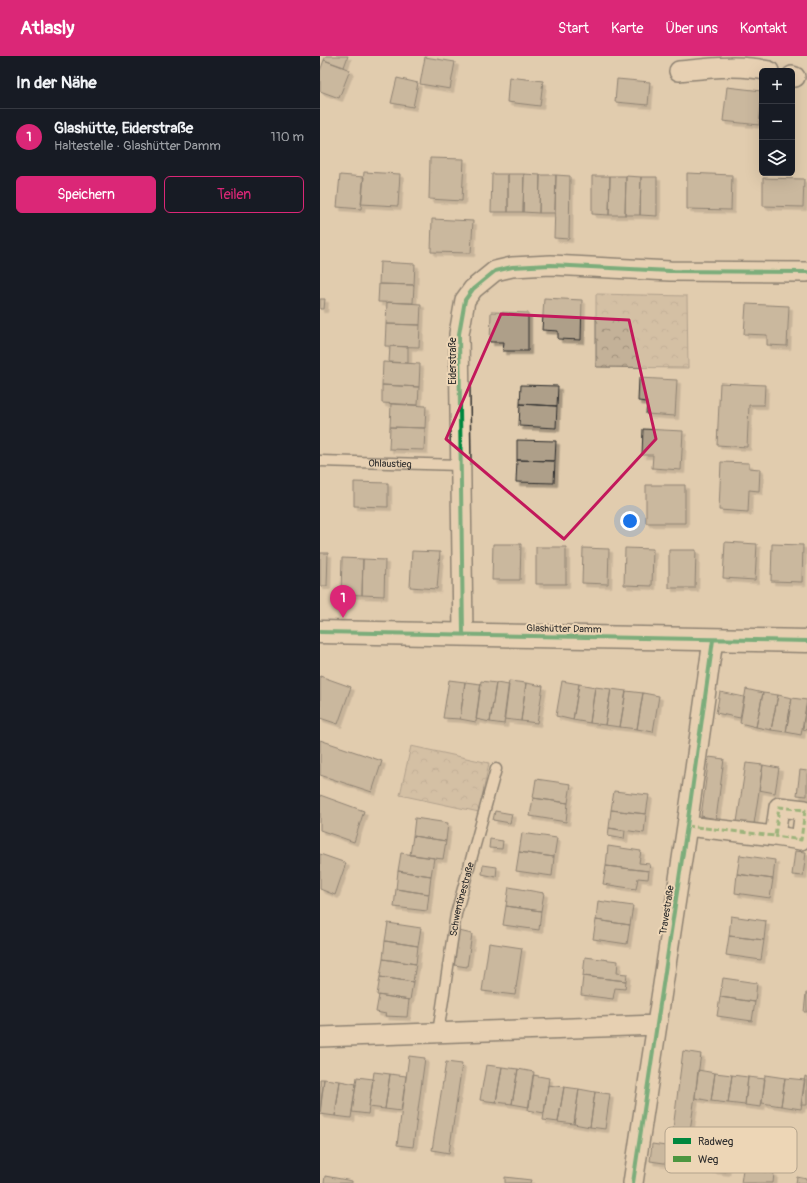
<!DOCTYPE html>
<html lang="de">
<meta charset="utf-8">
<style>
:root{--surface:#171b24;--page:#242831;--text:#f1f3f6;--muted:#9ea1a6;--line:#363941;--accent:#db2777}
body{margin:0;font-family:Pangolin,sans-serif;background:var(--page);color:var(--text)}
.controls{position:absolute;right:12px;top:12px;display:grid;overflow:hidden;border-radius:6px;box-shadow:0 4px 16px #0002}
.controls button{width:36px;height:36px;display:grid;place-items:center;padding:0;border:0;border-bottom:1px solid var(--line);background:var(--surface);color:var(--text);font:20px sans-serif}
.you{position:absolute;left:310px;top:465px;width:14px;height:14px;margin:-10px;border:3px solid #fff;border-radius:50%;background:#1a73e8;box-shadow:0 0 0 6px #1a73e833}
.badge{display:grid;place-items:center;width:26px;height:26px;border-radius:50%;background:var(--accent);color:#fff;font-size:13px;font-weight:700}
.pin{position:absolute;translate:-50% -33px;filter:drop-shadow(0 1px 2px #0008)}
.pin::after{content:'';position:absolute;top:21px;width:14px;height:12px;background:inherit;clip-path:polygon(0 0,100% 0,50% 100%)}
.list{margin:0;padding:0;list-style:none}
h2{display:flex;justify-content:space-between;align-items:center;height:52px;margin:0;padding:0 16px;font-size:17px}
h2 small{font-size:13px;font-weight:400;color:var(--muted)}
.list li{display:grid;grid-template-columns:26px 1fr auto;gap:12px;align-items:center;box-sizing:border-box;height:56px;padding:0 16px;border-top:1px solid var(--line)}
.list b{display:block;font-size:15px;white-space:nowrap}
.list p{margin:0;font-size:13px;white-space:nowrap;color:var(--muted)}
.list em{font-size:13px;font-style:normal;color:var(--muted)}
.actions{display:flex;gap:8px;padding:12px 16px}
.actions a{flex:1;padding:9px 0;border:1px solid var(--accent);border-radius:6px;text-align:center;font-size:14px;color:var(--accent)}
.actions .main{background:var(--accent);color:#fff}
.icon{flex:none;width:22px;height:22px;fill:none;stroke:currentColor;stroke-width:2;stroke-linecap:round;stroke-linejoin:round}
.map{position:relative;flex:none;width:487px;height:1127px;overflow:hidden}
header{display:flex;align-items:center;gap:24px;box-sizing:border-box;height:56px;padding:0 20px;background:var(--accent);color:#fff}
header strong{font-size:19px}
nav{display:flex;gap:22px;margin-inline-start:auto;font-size:14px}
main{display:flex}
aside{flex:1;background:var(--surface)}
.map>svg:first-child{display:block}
</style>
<header>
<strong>Atlasly</strong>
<nav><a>Start</a><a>Karte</a><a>Über uns</a><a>Kontakt</a></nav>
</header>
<main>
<aside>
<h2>In der Nähe<small></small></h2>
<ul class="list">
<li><span class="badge">1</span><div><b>Glashütte, Eiderstraße</b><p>Haltestelle · Glashütter Damm</p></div><em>110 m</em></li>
</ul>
<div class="actions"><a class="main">Speichern</a><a>Teilen</a></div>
</aside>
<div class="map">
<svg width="487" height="1127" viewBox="0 0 487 1127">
<defs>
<pattern id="park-crowns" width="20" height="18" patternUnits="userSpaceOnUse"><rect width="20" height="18" fill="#c3b198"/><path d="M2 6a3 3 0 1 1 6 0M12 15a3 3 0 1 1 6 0" fill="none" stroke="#9f907c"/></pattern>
<filter id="shadow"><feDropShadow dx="3.5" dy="3.5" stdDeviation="0" flood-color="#0004"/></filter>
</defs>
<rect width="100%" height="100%" fill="#e1ccae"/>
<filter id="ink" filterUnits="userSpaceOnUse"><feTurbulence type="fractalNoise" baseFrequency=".025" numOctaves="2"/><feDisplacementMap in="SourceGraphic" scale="8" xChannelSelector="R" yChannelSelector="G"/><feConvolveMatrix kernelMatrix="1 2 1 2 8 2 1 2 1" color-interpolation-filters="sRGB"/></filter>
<g filter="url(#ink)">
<path fill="url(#park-crowns)" stroke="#776e62" d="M276,238L367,240L368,312L276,311Z
M91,690L169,707L159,756L80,739Z"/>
<path fill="#ae9f89" stroke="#2b2b2b" filter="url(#shadow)" d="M6,0H28L24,11L4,4Z
M105,1L135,6L130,33L100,28Z
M4,4L30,14L19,42L0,35V15Z
M189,21L223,25L220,50L187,46Z
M77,22L98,27L93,51L71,47Z
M297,23L330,26L328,49L295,46Z
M407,31L442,35L439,69L403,65Z
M110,102L144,103L142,145L109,143Z
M44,116L80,118L78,150L41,148Z
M367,117L412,119L411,154L367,153Z
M172,118H188V156H171Z
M188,118H204L203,156H188Z
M204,118L220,119L219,157L203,156Z
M20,119L44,121L41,153L17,151Z
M220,119H236L235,157H219Z
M236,119L250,120L249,183L234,182Z
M272,120H290L289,159L272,158Z
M290,120H306L305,159H289Z
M306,120L321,121L320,159H305Z
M321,121H337V160L320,159Z
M443,122L484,123L483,151L443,150Z
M112,163L153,165L151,197L111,196Z
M60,206L95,208L94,229L59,228Z
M59,228L94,229L93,247L58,246Z
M224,242L262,244L261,284L238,283V275L222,274Z
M0,243H5L4,253H0Z
M67,246L101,248L100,269L66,268Z
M426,248L469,250L467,290L447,289V279L424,278Z
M171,256L208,257V295H183L184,286H170Z
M66,268L100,269L99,291L65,290Z
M70,290L88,291V307L69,306Z
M63,306L100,308L99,331L62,329Z
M319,322L357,324L355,360L326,358L327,346L318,345Z
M400,327L445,329L444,349H429L427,391L397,389Z
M62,329L99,331L98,349L62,347Z
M201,329L238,330L237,350L200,348Z
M71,348L106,350L105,372L70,371Z
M200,348L237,350L236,372L199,370Z
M70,371L105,372L104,394L69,393Z
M323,373L363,375L361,414L332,412L333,399H322Z
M197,384L236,385L235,405L197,404Z
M197,404L235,405L234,427L196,426Z
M401,406L429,407V412L440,413L439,435L429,434L428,456L399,454Z
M34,426L68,427V451L34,450Z
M326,429H365V467H326Z
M405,486L437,488L435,524L403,522Z
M173,488H201L200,524H172Z
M452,488L483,489L482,526L451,525Z
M216,491H246V528H216Z
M263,492L289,493L288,528L262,527Z
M305,492L333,493L332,530L304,529Z
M349,494H376L375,532H349Z
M92,495L120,496L117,533L90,531Z
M0,497H8L7,530H0Z
M22,502L43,503L42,539L21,538Z
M43,503L65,504L64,540L42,539Z
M0,620L31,631L18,668L0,662Z
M129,624L145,626L140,663L123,662Z
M161,625L176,627L170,666L156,663Z
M189,625L206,627L201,665L184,663Z
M242,625L259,628L253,664L236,660Z
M145,626L161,628L156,666L140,663Z
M176,627L189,629L184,668L170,666Z
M206,627L223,630L217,667L201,665Z
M259,628L275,631L270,667L253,664Z
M275,631L291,633L285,669L270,667Z
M291,633L306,635L300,671L285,669Z
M426,633L443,637L436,671L420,667Z
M306,635L323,637L317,673L300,671Z
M400,636L424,641L420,662L396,657Z
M323,637L339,640L333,676L317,673Z
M443,637L458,639L451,674L436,671Z
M458,639L472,642L466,676L451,674Z
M472,642L487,644L481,679L466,676Z
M486,651H487V674L483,673Z
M0,684L62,705L52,736L0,719Z
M389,701L404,703L396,763L381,760Z
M426,707L443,709L434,768L417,766Z
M443,709L459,712L455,737L439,734Z
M480,714L487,715V740L477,739Z
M216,723L251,728L248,747L213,742Z
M294,735L329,739L326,758L291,754Z
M0,739L44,755L34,786L0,774Z
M213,742L248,747L246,766L210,760Z
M291,754L326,758L324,777L289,772Z
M175,755L192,758L190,767L173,764Z
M95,762L128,767L126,785L93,780Z
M289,772L305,775L304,783L288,780Z
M202,777L237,782L234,801L199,796Z
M93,780L126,785L123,803L90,799Z
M170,783L183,785L182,793L169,792Z
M288,790L321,795L319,807L330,808L329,815L286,810Z
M475,795L486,796L483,820L472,819Z
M199,796L234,801L232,820L196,815Z
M81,797L114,802L111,820L78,815Z
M0,798L26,807L15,839L0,833Z
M420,799L455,804L453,823L417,818Z
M163,809L177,811L176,821L162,818Z
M286,810L329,815L328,823L318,822L316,833L283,828Z
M78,815L111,820L109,838L76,833Z
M417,818L453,823L450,842L415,837Z
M189,831L224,837L221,855L186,850Z
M76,833L109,838L107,855L74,851Z
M278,845L313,850L310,869L276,864Z
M186,850L221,855L219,874L183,869Z
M411,860L446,865L444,884L409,880Z
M276,864L310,869L307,888L273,883Z
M68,867L101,872L98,890L65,885Z
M139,875L152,878L147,911L134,909Z
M409,880L444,884L441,904L406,899Z
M65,885L98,890L96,908L63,903Z
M169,887L202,892L195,939L162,935Z
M265,901L298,905L297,917L307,918L306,925L263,920Z
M63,903L96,908L93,926L60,921Z
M263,920L306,925L305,933L295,932L293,943L261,939Z
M60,921L93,926L90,944L57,939Z
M403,922L437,927L435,946L400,941Z
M486,937H487V956H484Z
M59,939L89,944L87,961L65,960L66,958L56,956Z
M400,941L435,946L432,965L397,960Z
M363,995L381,998L370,1075L353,1073Z
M89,1000L105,1002L93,1091L77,1089Z
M126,1006L142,1008L129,1097L112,1094Z
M166,1009L182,1011L176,1046L160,1044Z
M182,1011L198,1013L192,1048L176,1046Z
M198,1013L214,1016L209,1051L192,1048Z
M378,1014L395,1017L391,1045L375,1042Z
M54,1016L70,1018L65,1053L49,1051Z
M395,1017L412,1019L408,1047L391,1045Z
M70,1018L86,1020L81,1055L65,1053Z
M213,1019L229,1022L224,1057L208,1054Z
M412,1019L428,1021L425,1049L408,1047Z
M445,1019L465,1022L461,1050L442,1047Z
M485,1020L487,1021V1049H481Z
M37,1021L53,1023L48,1058L32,1056Z
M428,1021L445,1023L441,1051L425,1049Z
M465,1022L485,1024L481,1053L461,1050Z
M0,1023H4L0,1055Z
M4,1023L20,1025L15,1060L0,1058Z
M20,1025L36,1028L31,1062L15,1060Z
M228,1029L244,1031L238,1066L223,1064Z
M244,1031L259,1033L254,1068L238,1066Z
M259,1033L275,1036L270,1071L254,1068Z
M275,1036L290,1038L285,1073L270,1071Z
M332,1088L409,1099L406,1116L330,1105Z
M423,1113L454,1117L453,1127H421Z
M5,1120L32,1125V1127H4Z
M185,1121L211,1124L210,1127H185Z
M477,1121L487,1123V1127H476Z"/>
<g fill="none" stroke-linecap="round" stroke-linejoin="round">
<g stroke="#2b2b2b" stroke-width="13">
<g id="lane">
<path id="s1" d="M0,405L140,409"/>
<path id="s2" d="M118,977L136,858L176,713"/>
</g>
</g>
<g stroke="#2b2b2b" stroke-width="22">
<path id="street" d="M359,15C390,12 419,8 449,15
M472,20L475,21
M143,578L139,278L145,244L153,233L175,215L192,211L231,209L350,215L487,216
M367,770L455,780L459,751L485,754L481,784L455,780
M0,981L337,969
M313,1127L367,770L393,584"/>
</g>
<g stroke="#2b2b2b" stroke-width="25">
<path id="secondary" d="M0,576L487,585"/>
</g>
<use href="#lane" stroke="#edd6b6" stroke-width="10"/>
<use href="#street" stroke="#edd6b6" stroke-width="19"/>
<use href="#secondary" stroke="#edd6b6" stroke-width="22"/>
<path stroke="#4d9640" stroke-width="3" stroke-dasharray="6 3" stroke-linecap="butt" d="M367,770L455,780L459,751L485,754L481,784L455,780"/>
<g stroke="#edd6b6" stroke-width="6">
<path id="cycleway" d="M0,576L487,585
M143,578L139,278L145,244L153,233L175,215L192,211L231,209L350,215L487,216
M313,1127L367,770L393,584"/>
</g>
<use href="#cycleway" stroke="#00873e" stroke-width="4"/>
</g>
</g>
<path d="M0 0H487V1127H0ZM181,258L309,264L336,383L244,483L126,383Z" fill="#e1ccae" fill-opacity=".55" fill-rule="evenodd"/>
<path fill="none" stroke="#c2185b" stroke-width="3" stroke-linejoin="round" d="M181,258L309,264L336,383L244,483L126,383Z"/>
<g text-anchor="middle" stroke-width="4" stroke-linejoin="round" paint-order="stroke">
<g font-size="10" fill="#2b2b2b" stroke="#edd6b6">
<text transform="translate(132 305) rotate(-90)" y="4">Eiderstraße</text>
<text dy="4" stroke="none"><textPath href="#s1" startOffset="70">Ohlaustieg</textPath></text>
<text transform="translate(244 572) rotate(1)" y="4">Glashütter Damm</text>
<text dy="4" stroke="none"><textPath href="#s2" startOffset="136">Schwentinestraße</textPath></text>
<text transform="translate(346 854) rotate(-81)" y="4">Travestraße</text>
</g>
</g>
<rect x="345" y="1071" width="132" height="46" rx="6" fill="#edd6b6" stroke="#b3a38c" stroke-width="1"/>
<rect x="353" y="1082" width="18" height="6" fill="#00873e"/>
<rect x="353" y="1100" width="18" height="6" fill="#4d9640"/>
<g font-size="11" fill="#2b2b2b">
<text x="378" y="1089">Radweg</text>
<text x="378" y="1107">Weg</text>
</g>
</svg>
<div class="controls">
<button>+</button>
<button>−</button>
<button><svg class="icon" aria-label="layers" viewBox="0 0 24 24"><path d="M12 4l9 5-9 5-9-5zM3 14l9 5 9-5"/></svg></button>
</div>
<div class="you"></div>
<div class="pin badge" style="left:23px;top:562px">1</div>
</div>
</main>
